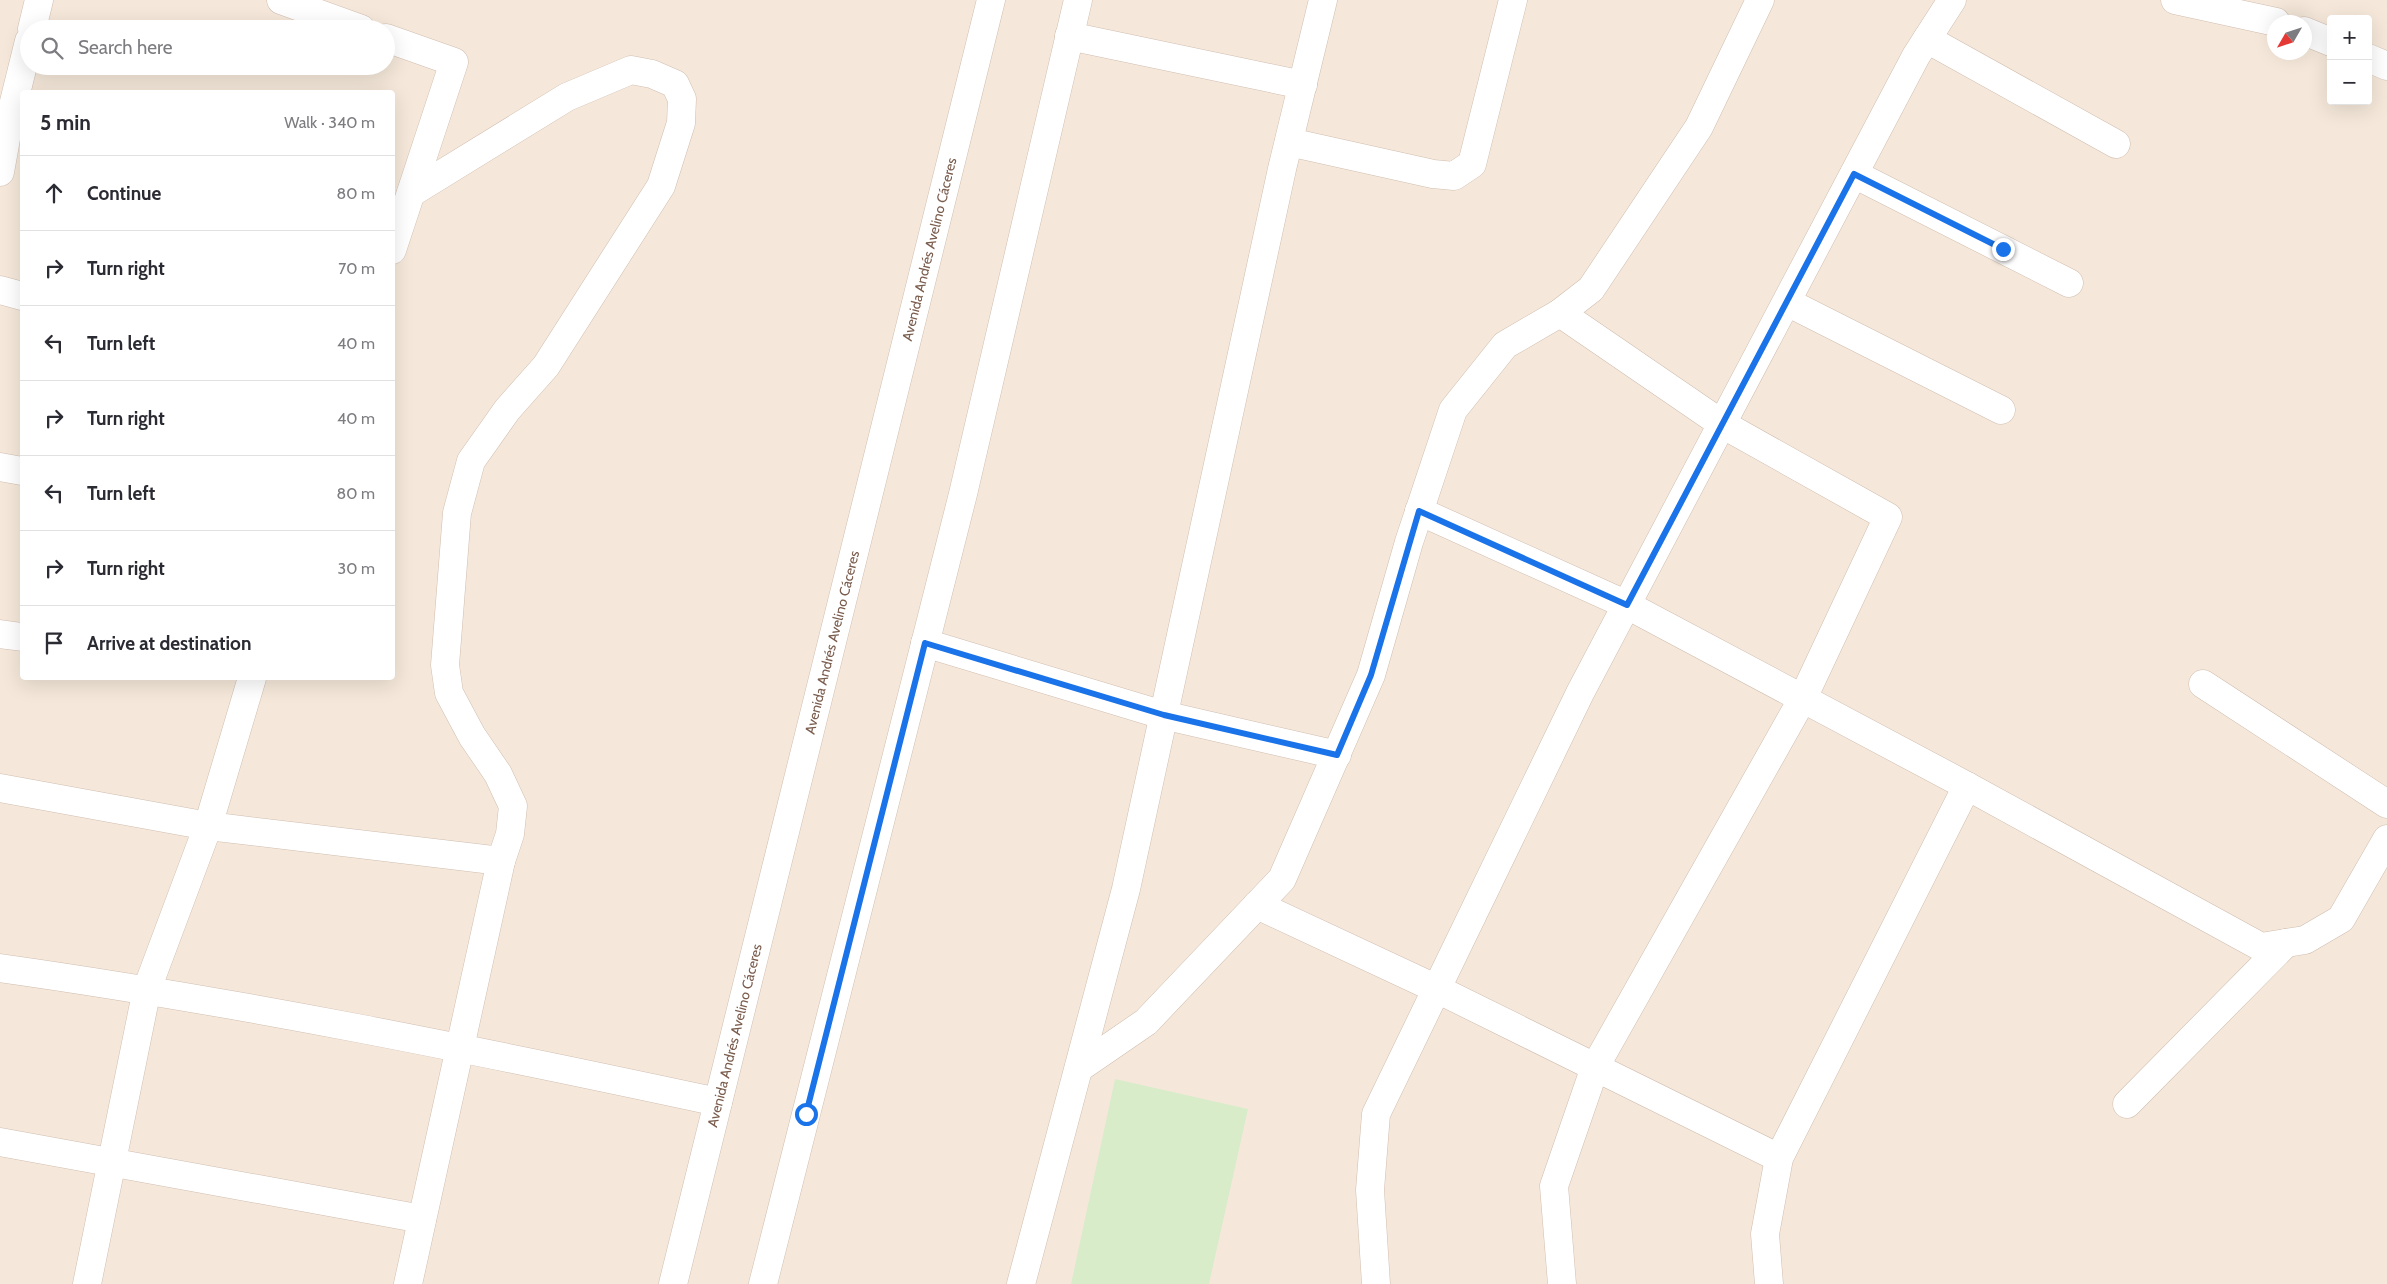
<!DOCTYPE html>
<meta charset="utf-8">
<style>
:root{--surface:#fff;--page:#f2f2f3;--text:#2b2b33;--muted:#7c7c81;--line:#e1e1e2}
body{margin:0;font-family:Cabin,sans-serif;background:var(--page);color:var(--text)}
.controls{position:absolute;right:15px;top:15px;display:grid;overflow:hidden;border-radius:5px;box-shadow:0 5px 20px #0002}
.controls button{width:45px;height:45px;display:grid;place-items:center;padding:0;border:0;border-bottom:1px solid var(--line);background:var(--surface);color:var(--text);font:25px sans-serif}
.compass{position:absolute;left:2267px;top:15px;width:45px;height:45px;border-radius:50%;background:var(--surface);box-shadow:0 5px 20px #0002;rotate:231deg}
.stop{position:absolute;width:15px;height:15px;margin:-11px;border:4px solid #1a73e8;border-radius:50%;background:#fff}
.stop.end{background:#1a73e8;border-color:#fff;box-shadow:0 1px 5px #0008}
.list{margin:0;padding:0;list-style:none}
h2{display:flex;justify-content:space-between;align-items:center;height:65px;margin:0;padding:0 20px;font-size:21px}
h2 small{font-size:16px;font-weight:400;color:var(--muted)}
.list li{display:grid;grid-template-columns:32px 1fr auto;gap:15px;align-items:center;box-sizing:border-box;height:75px;padding:0 20px;border-top:1px solid var(--line)}
.list b{display:block;font-size:19px;white-space:nowrap}
.list em{font-size:16px;font-style:normal;color:var(--muted)}
.icon{flex:none;width:28px;height:28px;fill:none;stroke:currentColor;stroke-width:2;stroke-linecap:round;stroke-linejoin:round}
.map{position:relative;flex:none;width:2387px;height:1284px;overflow:hidden}
.search{position:absolute;background:var(--surface);box-shadow:0 5px 20px #0002;left:20px;top:20px;width:375px;height:55px;display:flex;align-items:center;gap:12px;box-sizing:border-box;padding:0 18px;border-radius:28px;color:var(--muted);font-size:19px}
.panel{position:absolute;background:var(--surface);box-shadow:0 5px 20px #0002;left:20px;top:90px;width:375px;height:590px;border-radius:5px}
.map>svg:first-child{display:block}
</style>
<div class="map">
<svg width="2387" height="1284" viewBox="0 0 2387 1284">
<rect width="100%" height="100%" fill="#fdf6ec"/>
<path fill="#f5e8da" fill-rule="evenodd" d="M0,0H2387V1284H0ZM2331,19H2368V101H2331ZM2274,22H2304V52H2274ZM29,29H386V66H29ZM22,92H392V678H22Z"/>
<path fill="#d8ecc9" d="M1115,1079L1248,1109L1209,1284H1071Z"/>
<g fill="none" stroke-linecap="round" stroke-linejoin="round">
<g stroke="#d1beb0" stroke-width="29">
<g id="minor">
<path d="M281,0L361,29"/>
<path d="M2175,0L2276,22"/>
<path d="M32,29L39,0"/>
<path d="M2304,31L2331,42"/>
<path d="M1069,36L1303,85"/>
<path d="M386,38L454,62L392,250"/>
<path d="M1927,39L2116,144"/>
<path d="M2368,58L2387,66"/>
<path d="M1289,142L1433,174L1454,176L1472,164L1513,0"/>
<path d="M0,172L9,122L29,41"/>
<path d="M1854,174L2069,283"/>
<path d="M0,290L22,296"/>
<path d="M1787,302L2001,410"/>
<path d="M1560,313L1722,424L1888,517L1803,698L1595,1067L1554,1186L1562,1284"/>
<path d="M0,467L22,471"/>
<path d="M1419,511L1627,605L1967,786L2261,947L2305,940L2341,919L2387,839"/>
<path d="M0,634L22,637"/>
<path d="M925,643L1163,715L1337,755"/>
<path d="M2203,684L2387,804"/>
<path d="M0,788L208,826L501,861"/>
<path d="M1257,905L1437,989L1779,1158"/>
<path d="M0,968C241,1002 480,1051 718,1102"/>
<path d="M1079,1068L1146,1022L1282,879L1371,675L1409,542L1453,410L1505,345L1560,313L1591,289L1699,127L1760,0"/>
<path d="M2127,1104L2286,943"/>
<path d="M0,1142L422,1219"/>
<path d="M87,1284L147,989L208,826L252,678"/>
<path d="M408,1284L501,861L510,834L513,806L498,774L472,736L449,693L445,665L457,513L471,461L507,410L546,366L661,186L681,123L682,99L675,84L652,74L631,70L567,97L411,193"/>
<path id="s1" d="M673,1284L991,0"/>
<path d="M763,1284L963,494L1078,0"/>
<path d="M1021,1284L1126,889L1282,169L1323,0"/>
<path d="M1376,1284L1370,1190L1376,1114L1580,693L1916,56L1952,0"/>
<path d="M1769,1284L1765,1234L1779,1158L1967,786"/>
</g>
</g>
<use href="#minor" stroke="#fff" stroke-width="28"/>
</g>
<g fill="none" stroke-linecap="round" stroke-linejoin="round">
<path stroke="#1a73e8" stroke-width="6" d="M806,1114L925,643L1164,715L1337,755L1371,675L1419,511L1627,605L1854,174L2003,249"/>
</g>
<g text-anchor="middle" stroke-width="4.5" stroke-linejoin="round" paint-order="stroke">
<g font-size="14" fill="#7a5c4d" stroke="#fffaf3">
<text dy="5" stroke="none"><textPath href="#s1" startOffset="1066">Avenida Andrés Avelino Cáceres</textPath></text>
<text dy="5" stroke="none"><textPath href="#s1" startOffset="661">Avenida Andrés Avelino Cáceres</textPath></text>
<text dy="5" stroke="none"><textPath href="#s1" startOffset="256">Avenida Andrés Avelino Cáceres</textPath></text>
</g>
</g>
</svg>
<div class="controls">
<button>+</button>
<button>−</button>
</div>
<svg class="compass" viewBox="-18 -18 36 36"><path d="M0-13l5 13h-10z" fill="#e53935"/><path d="M0 13l5-13h-10z" fill="#7c7c81"/></svg>
<div class="stop" style="left:806px;top:1114px"></div>
<div class="stop end" style="left:2003px;top:249px"></div>
<div class="search"><svg class="icon" aria-label="search" viewBox="0 0 24 24"><circle cx="10" cy="10" r="6"/><path d="M15 15l6 6"/></svg>Search here</div>
<section class="panel">
<h2>5 min<small>Walk · 340 m</small></h2>
<ul class="list">
<li><svg class="icon" aria-label="ahead" viewBox="0 0 24 24"><path d="M12 20V5M6 11l6-6 6 6"/></svg><div><b>Continue</b></div><em>80 m</em></li>
<li><svg class="icon" aria-label="right" viewBox="0 0 24 24"><path d="M7 20v-9h11M14 6l5 5-5 5"/></svg><div><b>Turn right</b></div><em>70 m</em></li>
<li><svg class="icon" aria-label="left" viewBox="0 0 24 24"><path d="M17 20v-9H6M10 6l-5 5 5 5"/></svg><div><b>Turn left</b></div><em>40 m</em></li>
<li><svg class="icon" aria-label="right" viewBox="0 0 24 24"><path d="M7 20v-9h11M14 6l5 5-5 5"/></svg><div><b>Turn right</b></div><em>40 m</em></li>
<li><svg class="icon" aria-label="left" viewBox="0 0 24 24"><path d="M17 20v-9H6M10 6l-5 5 5 5"/></svg><div><b>Turn left</b></div><em>80 m</em></li>
<li><svg class="icon" aria-label="right" viewBox="0 0 24 24"><path d="M7 20v-9h11M14 6l5 5-5 5"/></svg><div><b>Turn right</b></div><em>30 m</em></li>
<li><svg class="icon" aria-label="arrive" viewBox="0 0 24 24"><path d="M6 21V4h12l-3 4 3 4H6"/></svg><div><b>Arrive at destination</b></div></li>
</ul>
</section>
</div>
